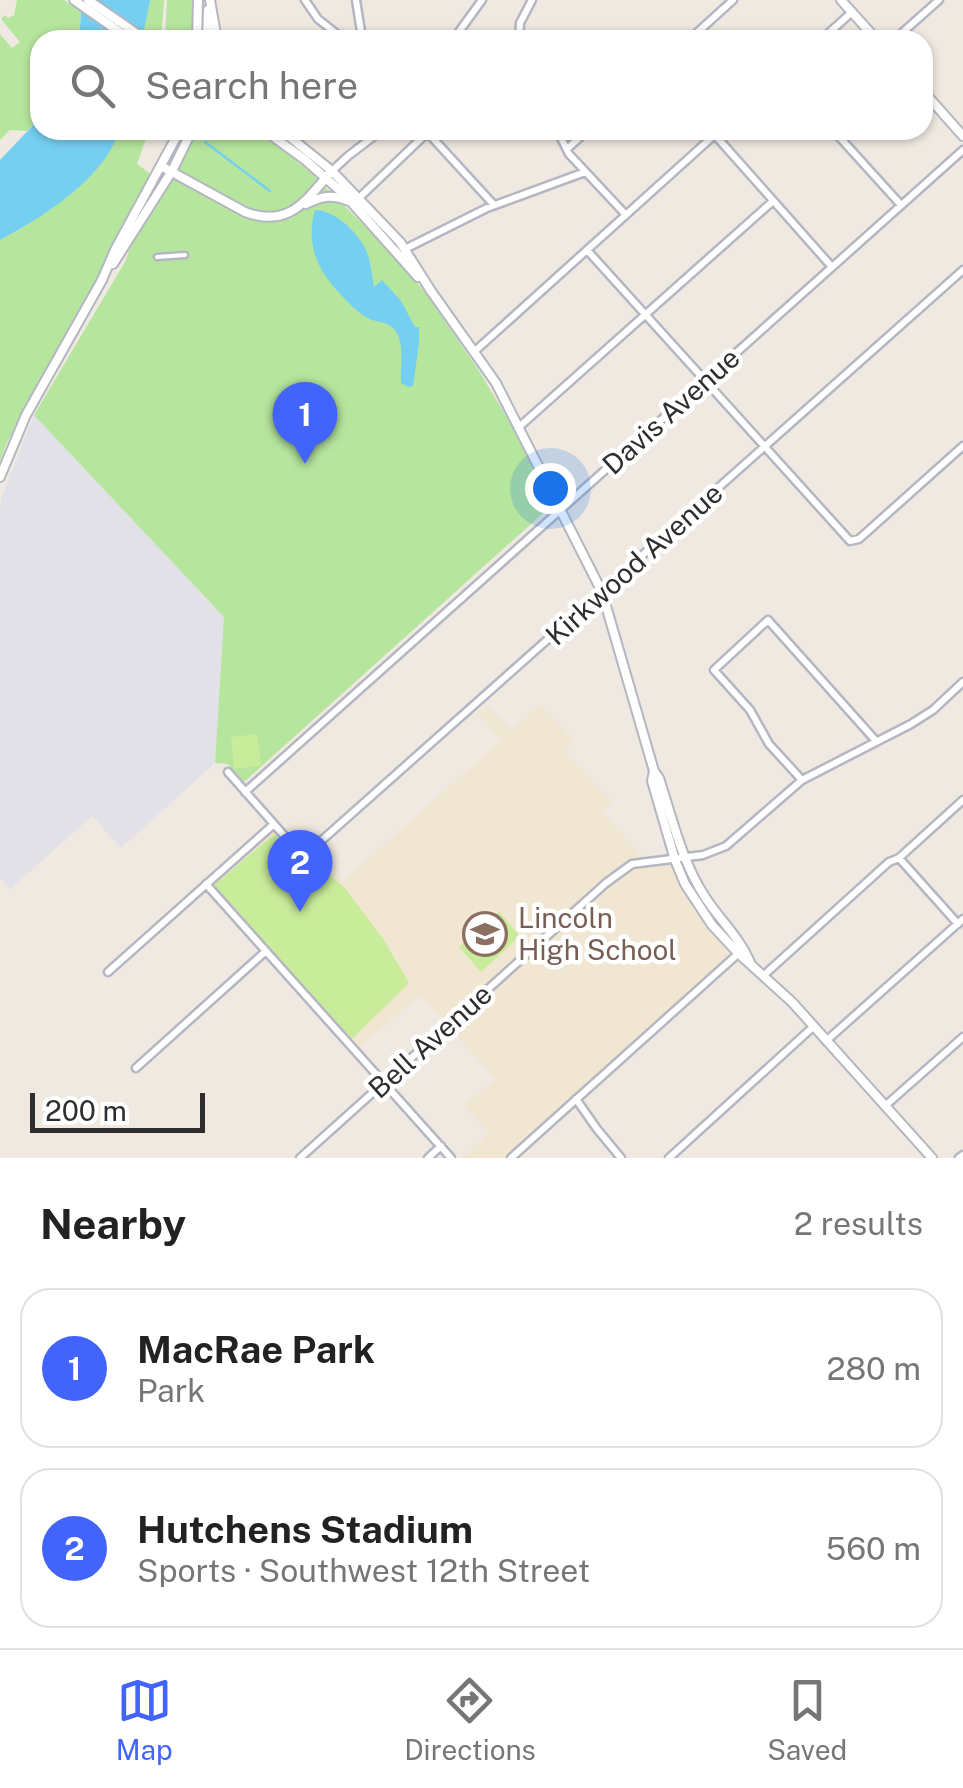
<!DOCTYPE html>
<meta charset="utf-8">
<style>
:root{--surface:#fff;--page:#f6f6f6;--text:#222;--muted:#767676;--line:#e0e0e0;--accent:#4264fb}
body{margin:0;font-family:"Public Sans",sans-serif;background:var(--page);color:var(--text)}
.scale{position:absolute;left:30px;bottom:25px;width:175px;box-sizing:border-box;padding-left:10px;border:5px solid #2e2e2e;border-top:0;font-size:28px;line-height:35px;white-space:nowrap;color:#2e2e2e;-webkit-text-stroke:8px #fff;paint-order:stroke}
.you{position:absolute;left:550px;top:488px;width:35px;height:35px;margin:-25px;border:8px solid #fff;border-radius:50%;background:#1a73e8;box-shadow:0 0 0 15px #1a73e833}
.badge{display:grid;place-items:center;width:65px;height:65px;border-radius:50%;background:var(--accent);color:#fff;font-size:32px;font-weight:700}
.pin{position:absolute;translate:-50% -82px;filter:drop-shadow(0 2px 5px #0008)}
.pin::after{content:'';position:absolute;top:52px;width:35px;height:30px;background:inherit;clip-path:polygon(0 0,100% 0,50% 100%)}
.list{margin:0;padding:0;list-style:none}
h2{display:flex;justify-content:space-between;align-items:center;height:130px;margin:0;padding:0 40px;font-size:42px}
h2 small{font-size:32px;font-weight:400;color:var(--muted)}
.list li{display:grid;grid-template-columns:65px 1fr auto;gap:30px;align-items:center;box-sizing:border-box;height:160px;margin:0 20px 20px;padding:0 20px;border:2px solid var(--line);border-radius:30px}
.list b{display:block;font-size:38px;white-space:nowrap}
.list p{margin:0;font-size:32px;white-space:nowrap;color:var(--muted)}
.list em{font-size:32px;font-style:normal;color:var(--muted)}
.icon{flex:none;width:55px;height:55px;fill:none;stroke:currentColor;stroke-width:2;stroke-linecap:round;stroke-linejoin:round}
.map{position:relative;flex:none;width:963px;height:1158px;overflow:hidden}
.search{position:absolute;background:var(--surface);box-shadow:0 2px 8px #0004;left:30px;right:30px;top:30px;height:110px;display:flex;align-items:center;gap:25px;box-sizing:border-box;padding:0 35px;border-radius:30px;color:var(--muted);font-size:38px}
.sheet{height:490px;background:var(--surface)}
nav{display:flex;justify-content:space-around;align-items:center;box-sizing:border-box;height:140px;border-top:2px solid var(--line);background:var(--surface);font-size:28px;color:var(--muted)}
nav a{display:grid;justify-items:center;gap:5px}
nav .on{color:var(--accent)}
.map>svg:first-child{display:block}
</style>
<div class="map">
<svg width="963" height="1158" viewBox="0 0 963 1158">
<rect width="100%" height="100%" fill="#efe9e1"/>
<path fill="#e3e1e8" d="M34,415L224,617L215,763L121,848L92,816L10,889L0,878V509L2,496Z"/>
<path fill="#f0e6d1" d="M540,704L575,741L564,751L612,801L602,812L647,862L675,860L685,884L738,953L552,1121L504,1158H462L489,1133L464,1105L496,1079L420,995L359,1047L266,951L206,884L274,824L304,867L318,855L343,881L501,741L478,713L487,705L512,730Z"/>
<path fill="#b6e59e" d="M17,0H64L81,12L79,40H40V118L27,131L10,130L0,140V34L12,48L20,42L1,19L5,15L8,18L14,15Z
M150,0H164L161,40H151L142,34Z
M167,0H194L193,40H165Z
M119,130H149L137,164L152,175L121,229L102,271L6,444L0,461V239L19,230L78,188L117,137Z
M195,130H253L286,152L312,174L379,240L425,292L479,371L509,421L551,506L244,782L228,764L215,763L224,617L34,415L125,262L133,239L179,164Z"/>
<path fill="#c9ec9a" d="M257,734L261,766L234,769L231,737Z
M274,834L304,865L311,859L344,887L382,937L409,983L351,1040L213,886Z
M499,912L520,936L481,972L459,947Z"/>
<path fill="#75cff0" d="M82,0H150L142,40H79Z
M40,118V130H119C107,177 40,219 0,240V160Z
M315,210C336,210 361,235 368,255C371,265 372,277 374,287L382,280L401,301L415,327H419V343L413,386L408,387L401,383C400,368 404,348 398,335C391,320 378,324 366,317C357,312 349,303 342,296C318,271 305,245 315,210Z"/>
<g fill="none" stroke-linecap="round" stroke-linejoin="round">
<path stroke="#75cff0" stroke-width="2.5" d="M205,142L270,191"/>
<g stroke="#b4b7c1" stroke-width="9">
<path id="pedestrian" d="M157,257L185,255"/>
</g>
<g stroke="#b4b7c1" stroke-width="11">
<path id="minor" d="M305,0L318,19L342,38
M356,0L362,38
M337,40L347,37L435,40
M453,40L482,0
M519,40L520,23L532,0
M689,40L733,0
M821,40L852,12
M894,40L939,0
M557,130L569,154L626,215
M833,130L901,205
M428,133L494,205
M715,135L832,267
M567,149L588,130
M332,171L348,156L382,130
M360,197L429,131
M405,249L487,208L585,172
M587,250L850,541L859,539L963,446
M475,351L720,130
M519,427L773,201
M228,772L303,857L963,270
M802,780L769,744L750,710L714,670L768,620L876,741
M245,792L963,150
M899,858L958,924
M206,884L451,1158
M108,972L274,824
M764,975L889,862L899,858L963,800
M826,1041L963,919
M136,1068L266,951
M576,1099L597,1129L621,1158
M885,1106L963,1037
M300,1158L606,883L632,864L703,855L726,846L802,780L911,724L933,710L963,682
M428,1158L441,1146
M511,1158L740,952
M669,1158L814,1026
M959,1158L963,1155"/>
</g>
<g stroke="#b4b7c1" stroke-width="12">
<path id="tertiary" d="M841,0L877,40
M923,91L963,136"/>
</g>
<g stroke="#b4b7c1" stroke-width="12">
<path id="secondary" d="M74,0L131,40
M88,0L146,40
M210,0L217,40
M197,40L198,0
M207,40L208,10
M264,130L304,159L345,195L418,277
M281,130L332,171L400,242L431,291L496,383L602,592L654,771L659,778C672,818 682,862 705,897C720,920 739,937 750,962
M161,166L245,212C288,228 305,202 329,174
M306,204C322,196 332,194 349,201
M113,264L172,171L192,130
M0,477L26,415L102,280L115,250L180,130
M654,771L652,781L675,860L685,884L712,925L738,953L792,1002L932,1158"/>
</g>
<use href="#pedestrian" stroke="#fff" stroke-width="4"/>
<use href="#minor" stroke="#fff" stroke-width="6"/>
<use href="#tertiary" stroke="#fff" stroke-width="8"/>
<use href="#secondary" stroke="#fff" stroke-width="8"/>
</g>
<defs>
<g id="school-ring" transform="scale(2.25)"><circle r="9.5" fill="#fff" stroke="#8d6e63" stroke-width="1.5"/><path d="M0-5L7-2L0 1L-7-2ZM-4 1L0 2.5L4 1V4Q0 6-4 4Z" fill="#8d6e63"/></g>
</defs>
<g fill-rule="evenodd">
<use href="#school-ring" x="485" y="934"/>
</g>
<g text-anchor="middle" stroke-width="9" stroke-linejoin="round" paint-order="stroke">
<g font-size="28" fill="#2e2e2e" stroke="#fff">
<text transform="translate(671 411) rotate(-42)" y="10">Davis Avenue</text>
<text transform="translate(634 564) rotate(-42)" y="10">Kirkwood Avenue</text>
<text transform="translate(430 1041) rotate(-42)" y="10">Bell Avenue</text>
</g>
<g font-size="28" fill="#785e54" stroke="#fff" text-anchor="start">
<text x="518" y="928">Lincoln<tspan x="518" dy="32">High School</tspan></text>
</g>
</g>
</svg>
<div class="scale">200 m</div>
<div class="you"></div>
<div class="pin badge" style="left:305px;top:464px">1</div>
<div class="pin badge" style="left:300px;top:912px">2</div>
<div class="search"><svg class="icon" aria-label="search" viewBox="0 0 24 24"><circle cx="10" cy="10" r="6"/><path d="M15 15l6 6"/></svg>Search here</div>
</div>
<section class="sheet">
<h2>Nearby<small>2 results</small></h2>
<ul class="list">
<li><span class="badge">1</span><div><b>MacRae Park</b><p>Park</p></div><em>280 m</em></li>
<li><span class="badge">2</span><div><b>Hutchens Stadium</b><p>Sports · Southwest 12th Street</p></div><em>560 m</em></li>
</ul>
</section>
<nav>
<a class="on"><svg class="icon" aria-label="map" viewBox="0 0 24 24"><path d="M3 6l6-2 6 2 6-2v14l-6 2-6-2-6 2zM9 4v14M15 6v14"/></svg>Map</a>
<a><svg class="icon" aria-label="directions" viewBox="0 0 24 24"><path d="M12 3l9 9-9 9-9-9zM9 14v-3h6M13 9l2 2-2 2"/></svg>Directions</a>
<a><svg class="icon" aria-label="saved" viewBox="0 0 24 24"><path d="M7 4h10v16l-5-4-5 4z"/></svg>Saved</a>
</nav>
